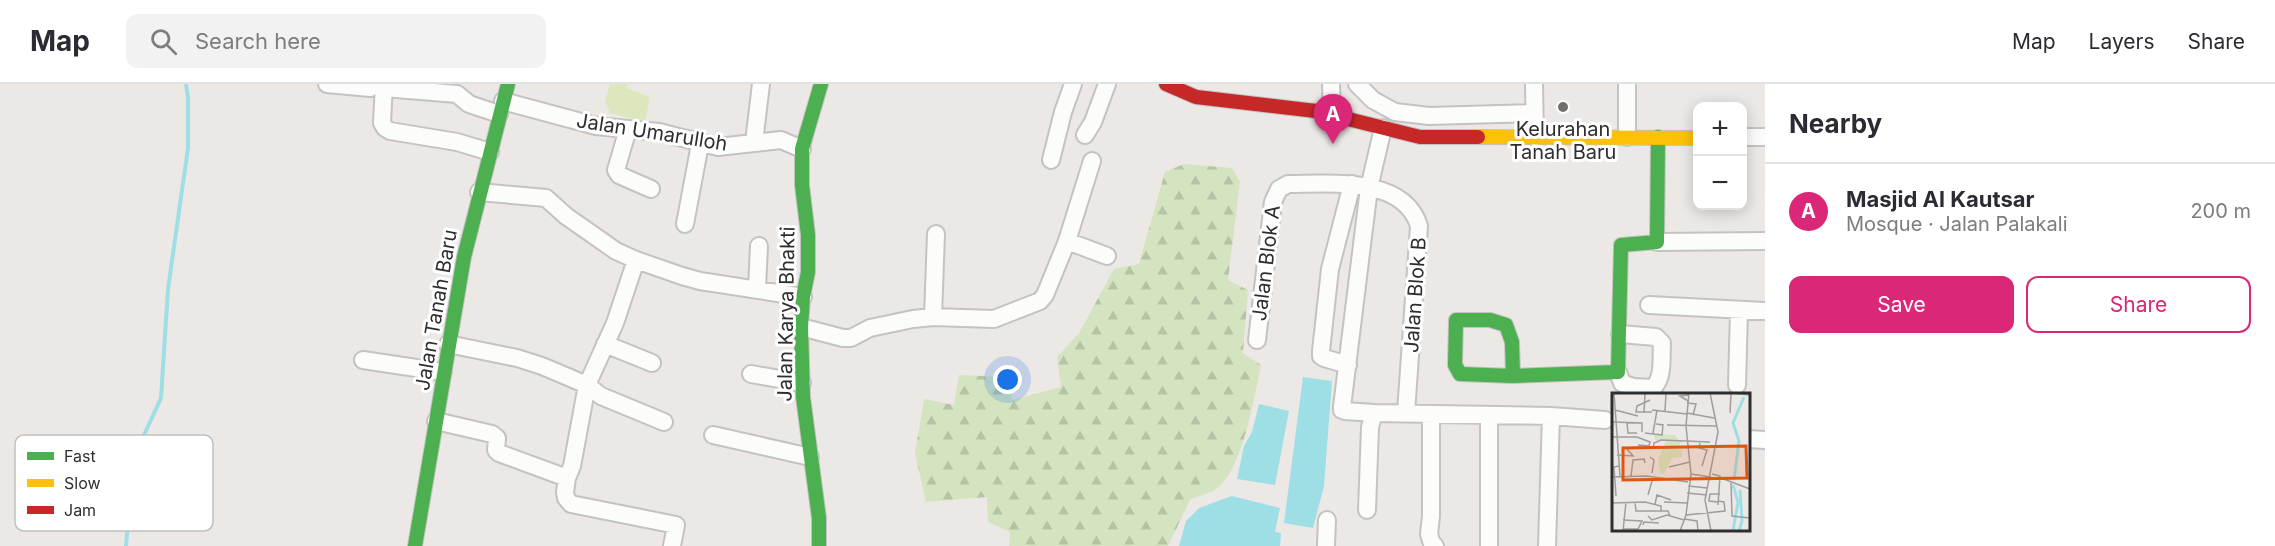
<!DOCTYPE html>
<meta charset="utf-8">
<style>
:root{--surface:#fff;--page:#f2f2f3;--text:#2b2b33;--muted:#7c7c81;--line:#e1e1e2;--accent:#db2777}
body{margin:0;font-family:Inter,sans-serif;background:var(--page);color:var(--text)}
.controls{position:absolute;right:18px;top:18px;display:grid;overflow:hidden;border-radius:12px;box-shadow:0 3px 15px #0003}
.controls button{width:54px;height:54px;display:grid;place-items:center;padding:0;border:0;border-bottom:2px solid var(--line);background:var(--surface);color:var(--text);font:30px sans-serif}
.you{position:absolute;left:1008px;top:296px;width:21px;height:21px;margin:-15px;border:4px solid #fff;border-radius:50%;background:#1a73e8;box-shadow:0 0 0 9px #1a73e833}
.badge{display:grid;place-items:center;width:39px;height:39px;border-radius:50%;background:var(--accent);color:#fff;font-size:20px;font-weight:700}
.pin{position:absolute;translate:-50% -50px;filter:drop-shadow(0 2px 3px #0008)}
.pin::after{content:'';position:absolute;top:32px;width:21px;height:18px;background:inherit;clip-path:polygon(0 0,100% 0,50% 100%)}
.list{margin:0;padding:0;list-style:none}
h2{display:flex;justify-content:space-between;align-items:center;height:78px;margin:0;padding:0 24px;font-size:26px}
h2 small{font-size:20px;font-weight:400;color:var(--muted)}
.list li{display:grid;grid-template-columns:39px 1fr auto;gap:18px;align-items:center;box-sizing:border-box;height:96px;padding:0 24px;border-top:2px solid var(--line)}
.list b{display:block;font-size:22px;white-space:nowrap}
.list p{margin:0;font-size:20px;white-space:nowrap;color:var(--muted)}
.list em{font-size:20px;font-style:normal;color:var(--muted)}
.actions{display:flex;gap:12px;padding:18px 24px}
.actions a{flex:1;padding:14px 0;border:2px solid var(--accent);border-radius:12px;text-align:center;font-size:21px;color:var(--accent)}
.actions .main{background:var(--accent);color:#fff}
.icon{flex:none;width:33px;height:33px;fill:none;stroke:currentColor;stroke-width:2;stroke-linecap:round;stroke-linejoin:round}
.map{position:relative;flex:none;width:1765px;height:462px;overflow:hidden}
header{display:flex;align-items:center;gap:36px;box-sizing:border-box;height:84px;padding:0 30px;background:var(--surface);border-bottom:2px solid var(--line)}
header strong{font-size:28px}
nav{display:flex;gap:33px;margin-inline-start:auto;font-size:21px}
.search{width:420px;height:54px;background:var(--page);display:flex;align-items:center;gap:15px;box-sizing:border-box;padding:0 21px;border-radius:12px;color:var(--muted);font-size:22px}
main{display:flex}
aside{flex:1;background:var(--surface)}
.map>svg:first-child{display:block}
</style>
<header>
<strong>Map</strong>
<div class="search"><svg class="icon" aria-label="search" viewBox="0 0 24 24"><circle cx="10" cy="10" r="6"/><path d="M15 15l6 6"/></svg>Search here</div>
<nav><a>Map</a><a>Layers</a><a>Share</a></nav>
</header>
<main>
<div class="map">
<svg width="1765" height="462" viewBox="0 0 1765 462">
<defs>
<pattern id="forest-firs" width="22" height="20" patternUnits="userSpaceOnUse" patternTransform="scale(1.5)"><rect width="22" height="20" fill="#d4e4c1"/><path d="M5 1l3.5 6h-7zM16 11l3.5 6h-7z" fill="#b6c4a6"/></pattern>
</defs>
<rect width="100%" height="100%" fill="#ebe8e5"/>
<path fill="url(#forest-firs)" d="M1184,80L1232,84L1240,98L1228,196L1248,206L1243,269L1261,281C1255,311 1242,388 1216,405C1208,410 1198,412 1190,416L1168,462H1009L1010,448L988,438L987,413L926,418L915,369L924,315L954,321L959,291L1008,293L1012,316L1061,303L1057,273L1079,249L1114,185L1139,180L1165,88Z"/>
<path fill="#dde7be" d="M610,0H628L627,4L650,13L645,38L610,29L605,18Z"/>
<path fill="#9edfe6" d="M1303,293L1332,297L1324,402L1313,444L1284,439Z
M1259,320L1289,327L1275,401L1237,395L1244,362L1252,348Z
M1232,412L1280,424L1275,448L1281,449L1280,462H1179L1186,437L1199,424Z"/>
<g fill="none" stroke-linecap="round" stroke-linejoin="round">
<path stroke="#9edfe6" stroke-width="4" d="M126,462L133,375L161,314L168,205L188,64V14L186,0"/>
<g stroke="#c4c3c3" stroke-width="20">
<path id="street" d="M327,0L370,4
M384,0L382,39L385,44L390,47L457,58L490,68
M1331,0L1332,30
M1357,0L1373,16L1395,28L1429,32L1534,29
M1534,0L1535,53
M1627,0V53
M384,4L457,10L469,20L499,30
M503,17L596,42L659,48L718,63L781,56L802,65
M628,45L616,86L619,91L651,105
M1085,51L1093,38L1107,0
M1742,53H1765
M754,58L761,0
M1051,76L1063,28L1073,0
M479,108L546,114L566,132L616,167L636,176L682,192L700,197L803,213
M685,140L700,60
M1067,157L1092,77
M1657,158L1765,157
M636,176L615,239L587,301L572,382L567,394L565,408L566,414L571,420L676,441L672,462
M757,205L759,162
M1649,221L1765,227
M933,233L936,150
M801,243L843,254H851L870,244L913,235L933,233L994,235L1040,217L1045,211L1067,157L1107,172
M1257,256L1273,118L1279,105L1288,100C1330,100 1404,92 1419,142L1406,329
M448,260L517,274L542,282L587,301L601,312L664,338
M605,260L652,279
M363,276L443,288
M1348,281L1324,274L1321,272V267L1330,185L1352,100
M1618,288L1622,299L1633,303L1653,304C1664,294 1661,273 1662,259L1656,253L1620,250
M751,290L802,299
M1737,301L1739,226
M1374,329L1345,327L1342,326V323L1369,104L1383,44
M1431,331V432L1429,450L1432,460L1435,462
M436,337L492,350L497,354L496,366L499,369L567,394
M713,351L810,373
M1748,355L1765,356
M1367,426L1370,343L1374,329L1551,332L1605,336
M1326,462L1327,436
M1489,462V331
M1547,462L1551,332"/>
</g>
<g stroke="#c4c3c3" stroke-width="16">
<path id="fast" d="M1513,292L1512,258L1506,241L1490,236H1456L1455,281L1460,290L1513,292L1618,288L1621,161L1657,158L1658,53
M415,462L464,173L508,0
M819,462V434L803,313L801,243L803,213L808,188V151L802,101V65L821,0"/>
</g>
<g stroke="#c4c3c3" stroke-width="16">
<path id="slow" d="M1478,53L1698,54"/>
</g>
<g stroke="#c4c3c3" stroke-width="16">
<path id="jam" d="M1166,0L1196,13L1316,27L1420,53H1478"/>
</g>
<use href="#street" stroke="#fcfcfb" stroke-width="16"/>
<use href="#fast" stroke="#4caf50" stroke-width="14"/>
<use href="#slow" stroke="#ffc107" stroke-width="14"/>
<use href="#jam" stroke="#c62828" stroke-width="14"/>
</g>
<circle fill="#706f6e" stroke="#fff" stroke-width="2" cx="1563" cy="23" r="6"/>
<g text-anchor="middle" stroke-width="6" stroke-linejoin="round" paint-order="stroke">
<g font-size="20" fill="#2e2e2e" stroke="#fff">
<text x="1563" y="52">Kelurahan<tspan x="1563" dy="23">Tanah Baru</tspan></text>
</g>
<g font-size="20" fill="#2e2e2e" stroke="#fff">
<text transform="translate(652 48) rotate(9)" y="7">Jalan Umarulloh</text>
<text transform="translate(1266 179) rotate(-83)" y="7">Jalan Blok A</text>
<text transform="translate(1415 211) rotate(-86)" y="7">Jalan Blok B</text>
<text transform="translate(436 226) rotate(-80)" y="7">Jalan Tanah Baru</text>
<text transform="translate(786 230) rotate(-89)" y="7">Jalan Karya Bhakti</text>
</g>
</g>
<g transform="translate(1612 309)">
<rect width="138" height="138" fill="#ebe8e5"/>
<path d="M41,41L63,42L69,50L64,55L70,57V64L60,65L52,81L48,80L46,67L54,48L43,47Z" fill="#d4e4c1"/>
<path fill="none" stroke="#9edfe6" stroke-width="3" d="M122,87L127,48L121,30L132,4M121,138L126,109L121,92M127,138L130,128L128,97"/>
<path fill="none" stroke="#9f9e9c" stroke-width="1.5" d="M2,0L8,83M98,0L106,39L93,107L99,138M120,0L138,2M38,7L25,13L24,19H40M76,8L68,3L77,2M75,10L84,11L81,22M3,17L26,23M40,17L75,21M53,18L54,0M32,20L33,0M75,20L102,25M118,20L119,0M0,29L30,30V39M15,29L16,40H25M55,32L104,33M33,40L50,42L51,32L44,31M41,40L45,17M0,44H25L38,49L37,53L26,52M88,50L87,55L95,57L90,73M41,56L42,50L49,47L98,49M5,62L21,63L15,56M38,64L42,67L40,80M57,74L78,69M79,81L99,84M100,81L108,83L106,112M19,83L21,67L32,66L33,70M0,84L35,83L76,89M109,85L138,96M119,90L120,123L138,125M76,93L96,95M75,100L95,102M36,102L40,88L36,85M4,103L2,74L7,73M23,109L24,118H56L58,123M52,109L75,110M106,109L97,108L98,101H108M0,110L33,109L49,113V118M43,111L45,102L59,107M74,122L113,118L112,109L106,108M36,123L40,127L55,122L72,127M72,126L85,128L86,138M11,127L30,128L26,136H11M31,132L32,129L47,130M11,138L14,109M68,138L74,122L79,81L74,33L77,0"/>
<path fill="#df570e" fill-opacity="0.15" stroke="#df570e" stroke-width="3" d="M134,53L135,85L11,87V55Z"/>
<rect width="138" height="138" fill="none" stroke="#2e2e2e" stroke-width="3"/>
</g>
<rect x="15" y="351" width="198" height="96" rx="9" fill="#fff" stroke="#c0c0c0" stroke-width="1.5"/>
<rect x="27" y="368" width="27" height="8" fill="#4caf50"/>
<rect x="27" y="395" width="27" height="8" fill="#ffc107"/>
<rect x="27" y="422" width="27" height="8" fill="#c62828"/>
<g font-size="16" fill="#2e2e2e">
<text x="64" y="378">Fast</text>
<text x="64" y="405">Slow</text>
<text x="64" y="432">Jam</text>
</g>
</svg>
<div class="controls">
<button>+</button>
<button>−</button>
</div>
<div class="you"></div>
<div class="pin badge" style="left:1333px;top:60px">A</div>
</div>
<aside>
<h2>Nearby<small></small></h2>
<ul class="list">
<li><span class="badge">A</span><div><b>Masjid Al Kautsar</b><p>Mosque · Jalan Palakali</p></div><em>200 m</em></li>
</ul>
<div class="actions"><a class="main">Save</a><a>Share</a></div>
</aside>
</main>
